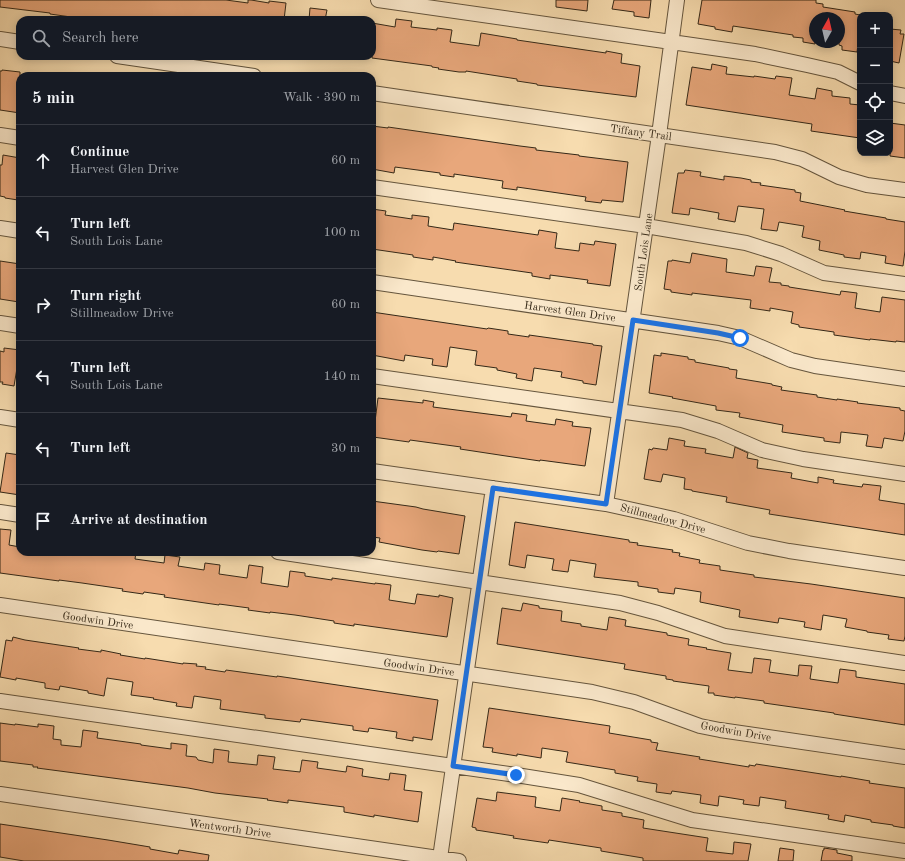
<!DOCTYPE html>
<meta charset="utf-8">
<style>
:root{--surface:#171b24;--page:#242831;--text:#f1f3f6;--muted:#9ea1a6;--line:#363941}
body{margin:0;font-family:"Old Standard TT",serif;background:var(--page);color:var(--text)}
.controls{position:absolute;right:12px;top:12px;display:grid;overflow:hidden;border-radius:8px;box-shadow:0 2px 10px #0003}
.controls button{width:36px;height:36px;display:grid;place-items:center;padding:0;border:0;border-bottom:1px solid var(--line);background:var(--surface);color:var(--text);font:20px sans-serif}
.compass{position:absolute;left:809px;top:12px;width:36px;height:36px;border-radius:50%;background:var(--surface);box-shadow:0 2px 10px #0003;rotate:8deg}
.stop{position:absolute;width:12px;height:12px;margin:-9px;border:3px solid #1a73e8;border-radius:50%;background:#fff}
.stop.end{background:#1a73e8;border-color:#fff;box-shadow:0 1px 4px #0008}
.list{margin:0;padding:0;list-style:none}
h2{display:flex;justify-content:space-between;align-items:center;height:52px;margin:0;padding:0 16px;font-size:17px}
h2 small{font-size:13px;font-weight:400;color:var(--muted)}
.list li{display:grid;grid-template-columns:26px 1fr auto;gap:12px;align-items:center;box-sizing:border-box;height:72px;padding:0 16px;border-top:1px solid var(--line)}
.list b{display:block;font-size:15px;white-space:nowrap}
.list p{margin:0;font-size:13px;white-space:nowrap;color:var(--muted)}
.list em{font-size:13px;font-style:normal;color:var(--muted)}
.icon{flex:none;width:22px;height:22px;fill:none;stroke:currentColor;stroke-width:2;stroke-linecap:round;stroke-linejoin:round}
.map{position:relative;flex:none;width:905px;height:861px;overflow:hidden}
.search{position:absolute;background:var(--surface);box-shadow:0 2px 10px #0003;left:16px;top:16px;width:360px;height:44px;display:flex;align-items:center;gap:10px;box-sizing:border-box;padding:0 14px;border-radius:12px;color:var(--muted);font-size:15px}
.panel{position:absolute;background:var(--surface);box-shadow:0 2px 10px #0003;left:16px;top:72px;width:360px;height:484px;border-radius:12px}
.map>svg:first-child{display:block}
</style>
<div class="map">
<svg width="905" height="861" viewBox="0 0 905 861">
<rect width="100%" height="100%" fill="#f7dcaf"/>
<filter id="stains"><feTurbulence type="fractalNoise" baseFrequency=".005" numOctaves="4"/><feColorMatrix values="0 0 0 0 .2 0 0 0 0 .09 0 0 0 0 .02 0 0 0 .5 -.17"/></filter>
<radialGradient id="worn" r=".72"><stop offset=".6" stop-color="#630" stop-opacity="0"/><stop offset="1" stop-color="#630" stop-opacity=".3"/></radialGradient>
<path fill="#e8a77b" stroke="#342817" d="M0,0H226L248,3V0H251L269,3V1L286,3L284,20H92L50,14V13L0,7Z
M556,0H588L587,11L556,7Z
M614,0H651L649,18L634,16V12L612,9Z
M702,0H816V3L823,4V7L855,12V14L860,15V30L857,52L842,50V46L839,45V18H815V44L803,42V38L793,37V35L733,26L732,32L715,29V27L698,24Z
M310,8L327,10L325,20H309Z
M396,19L412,21L411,27L437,30V28L452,30L450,42L479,46L481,33L517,39V40L606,53V51L622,54L621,63L640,66L636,97L537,85V84L517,81V79L466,71V72H459L438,69L439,68L432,67V66L372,58V23L395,27Z
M890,29L901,30L900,34H904L899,63L890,61Z
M712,64L727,67L726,74L754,77V76L775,79L776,76L792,78L789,95L815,99L817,88L832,91V96L850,98V104L860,105V138L811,131L812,124L686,105L692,67L711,70Z
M2,70L20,72V113L0,110V71H2Z
M890,123L905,125V158L890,156Z
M372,126L388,128V127L520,146L536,148V150L579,155V156L628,162L623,202L602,200L601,203L585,201L586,197L517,187V190L502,188L503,181L454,174V177L440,175V173L395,167L394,173L372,169Z
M3,155L20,158V189L18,200L5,198V197L0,196V165H2Z
M685,170L701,172L700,176L724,180V176L741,178L751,180V182L761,183L760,185L795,190V192L801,193L800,201L845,210L844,211L886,218V219L905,222V251L903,266L885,263L886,256L861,252L860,259L844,257V255L819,250L820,241L802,237L804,226L779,222L777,231L761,229L764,209L738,206L735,222L718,219L719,213L690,208L689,215L672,213L678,173H684Z
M372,209L386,211L385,215L412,219V215L429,217L428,226L453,230L454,223L538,235L539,230L557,233L555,248L579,251L580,243L594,245L595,241L616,244L610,286L587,283L588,280L550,275V279L532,276V273L455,262L456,261L433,257V260L413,257V255L372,249Z
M692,253L727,259L726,272L754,276L756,266L772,268L769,282L781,283V285L789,286V287L840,295L841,291L857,293L855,308L880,312L882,297L905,300V342L896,341V342L870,339V340L834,335V332L799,327V325L791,323L793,312L770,308V311L750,308L751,300L692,293V295L671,292V290L664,289L668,261H672V260L690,263Z
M0,261L20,264V295L19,302L0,299Z
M372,312L487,329L488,328L508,331V334L529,337V335L593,344V345L602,346L596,385L583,383V381L561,377L562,372L534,368L532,381L516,378L517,374L497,370V368L475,365L477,351L450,347L447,367L432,365L433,359L405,355L404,361L372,355Z
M4,348L20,350L14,386L2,384L3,382H0V351L4,352Z
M661,353L688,357V359L695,360V362L729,368V369L737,370L736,378L772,384V385L782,387L781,390L817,395V397L837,400V399L858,402L857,403L900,408V410L905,411V431L903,441L884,438L882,448L866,446L868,435L841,432L840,443L824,441V438L782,432L783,425L739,417L740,413L716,410V406L672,398L673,397L649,393L654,355L661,356Z
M378,398L423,403V400L434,402L433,407L511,417L512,413L527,415L526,421L555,425L556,419L573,422L572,426L591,428L585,466L540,460V461L506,456L460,449L461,447L410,440L409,442L373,437Z
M669,438L685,441L684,446L706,449L705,453L733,458L735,447L748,453L747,458L758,460L757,468L792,473L791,478L818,483V477L834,480L833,483L862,487L863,484L881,486L879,500L905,504V535L769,514L770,510L726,502L727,497L692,491V490L684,489L685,478L663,474L661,482L644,479L649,449L652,450L653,448L667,450Z
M6,453L20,455V495L0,492Z
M372,501L416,507L423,509L465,516L459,554L438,551L437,552L422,550L379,542L380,538L372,537Z
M515,522L629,540V542L638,543L637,545L673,550L672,552L680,553L679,556L700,560L699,563L720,566V570L754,575V577L811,584L905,598V636L904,641L888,639L889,635L867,632V631L845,627L847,619L823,615L821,630L804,627L805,622L779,618L778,623L739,617L740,610L700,602L701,592L675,588L674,594L658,592V589L638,586V582L594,577L596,564L570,560L568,572L552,570L554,559L527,555L525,568L509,565Z
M0,529L11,530L9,545L20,547V552H136L135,559L164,563L165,555L180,557L178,566L204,570L205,563L220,565L219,574L247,578L249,565L263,567L261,583L288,587L290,571L305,573V576L332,580V578L375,584V583L391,585L389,600L415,604L417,594L439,597V595L453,598L447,637L354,624V626L334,623V621L295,615L270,612V613L248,610L249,608L219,604V605L164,597L165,595L144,592L143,594L122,591L123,589L82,583L59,580V581L0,573Z
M523,603L539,606V608L562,611L561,621L581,624V626L607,630L609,617L626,620L625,626L667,633V635L689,639L688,645L707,648L706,649L731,653L728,670L752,673L754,658L771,660L769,672L798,676L799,665L812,666L810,679L838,683L840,669L856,671V677L905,684V725L834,714V713L764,703V701L735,697V698L714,695V693H708L709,686L673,681V680L666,679V676L624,669L625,664L497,644L502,608L521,611Z
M13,637L25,640L79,648L78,649L101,652V650L121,654L120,655L145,659V658L183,664V663L197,664L196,666L206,667L205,669L225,672L226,670L277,677V676L438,700L432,740L413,737V741L396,738L397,732L369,728L368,732L353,730V726L301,719L300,722L265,718V715L220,709L221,700L194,696L192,708L176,706L177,703L153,699L154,698L131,695L133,682L107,678L104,696L88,693V691L60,686L59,690L45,688V683L16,678V680L0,677L6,640L12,641Z
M489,708L610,726L609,733L651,740V742L658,743L656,750L700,757L699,759L749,767V765L755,766L756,764L841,777V776L870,781L869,783L905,788V828L893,826V825L871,822V820L845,815L844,822L828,819L829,815L785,808L786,801L760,797L759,806L743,804L744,800L719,796L718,806L700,803L701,795L672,791L671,794L656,792L657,784L637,781L638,777L615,773V770L566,762L568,752L542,748L541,758L517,754V756L492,752L493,748L483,747Z
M0,723L15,725V724L38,727V724L54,726L53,739L61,740V745L81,747L83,730L98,732L97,738L141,744V745L171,749V743L187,745L186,756L196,757L198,760L213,763L214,749L229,751L228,762L257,765L258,755L275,757L273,769L300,772L302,760L318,762L317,768L346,772L347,766L363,769L362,776L389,780L390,773L406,775L404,790L422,792L418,822L374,815V817L344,812V807L288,800V803L267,800L268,799L215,793L188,788L37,768L38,767H33V765L0,761Z
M497,792L536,797L535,807L560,811L562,798L580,801L579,802L602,806V810L622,813V816L644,820L643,828L708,838L706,851L733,854L734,842L751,844L748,861H643V858L601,851V848L549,840L548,843L513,838L514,836L476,830V828L472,827L477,798L496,801Z
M0,824L108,840L150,847V849L178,854L179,850L209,855L208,861H24L0,857Z
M780,848L794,850L793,861H778Z
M824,848L837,850V853L852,856V861H821L823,850H824Z"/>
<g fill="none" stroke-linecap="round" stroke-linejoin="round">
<g stroke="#65553d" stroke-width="16">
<path id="minor" d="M378,0L755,54L807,65L838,72L860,83
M0,39L20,42
M117,56L254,76
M372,93L775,152L802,159L839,177L867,185L905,190
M890,93L905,96
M0,135L20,138
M372,187L646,226L746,243L781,254L824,273L905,284
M0,228L20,231
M372,282L718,333L740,338L791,360L815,366L905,379
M0,323L20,326
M372,376L682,420L718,431L762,450L803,459L905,474
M0,417L20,420
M372,471L606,504L674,519L748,543L789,551L905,568
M606,504L659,135L677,0
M0,512L20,515
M278,552L620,603L658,613L725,636L905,663
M0,605L592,692L634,702L700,726L720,730L905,757
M0,701L516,775L579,785L692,820L905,851
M0,794L459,861
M440,858L493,488"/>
</g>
<use href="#minor" stroke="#fae8cb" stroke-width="14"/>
</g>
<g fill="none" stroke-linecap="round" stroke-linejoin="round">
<path stroke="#1a73e8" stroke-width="5" d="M516,775L453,766L493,488L606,504L633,320L718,333L740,338"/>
</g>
<g text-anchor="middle" stroke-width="3" stroke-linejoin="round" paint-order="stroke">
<g font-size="11" fill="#342817" stroke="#fae8cb">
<text transform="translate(641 132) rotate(8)" y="4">Tiffany Trail</text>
<text transform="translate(643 252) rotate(-82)" y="4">South Lois Lane</text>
<text transform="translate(570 311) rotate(8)" y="4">Harvest Glen Drive</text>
<text transform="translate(663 518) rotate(15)" y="4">Stillmeadow Drive</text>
<text transform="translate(98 620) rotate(8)" y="4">Goodwin Drive</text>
<text transform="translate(419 667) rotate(8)" y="4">Goodwin Drive</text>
<text transform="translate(736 731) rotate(10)" y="4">Goodwin Drive</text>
<text transform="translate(230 828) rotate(8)" y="4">Wentworth Drive</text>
</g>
</g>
<rect width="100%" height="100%" filter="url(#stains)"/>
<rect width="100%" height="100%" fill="url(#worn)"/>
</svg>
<div class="controls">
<button>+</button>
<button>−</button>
<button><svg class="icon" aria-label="locate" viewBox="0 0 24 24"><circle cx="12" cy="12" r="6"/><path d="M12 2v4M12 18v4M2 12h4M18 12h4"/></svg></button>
<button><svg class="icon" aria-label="layers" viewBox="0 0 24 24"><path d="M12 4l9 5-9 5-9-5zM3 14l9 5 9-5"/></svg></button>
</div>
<svg class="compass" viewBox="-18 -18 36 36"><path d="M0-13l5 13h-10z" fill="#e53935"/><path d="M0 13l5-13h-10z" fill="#9ea1a6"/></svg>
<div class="stop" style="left:740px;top:338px"></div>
<div class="stop end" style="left:516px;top:775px"></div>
<div class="search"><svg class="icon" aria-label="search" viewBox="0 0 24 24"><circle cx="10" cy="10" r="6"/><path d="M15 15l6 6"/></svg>Search here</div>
<section class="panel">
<h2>5 min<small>Walk · 390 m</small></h2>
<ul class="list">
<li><svg class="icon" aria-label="ahead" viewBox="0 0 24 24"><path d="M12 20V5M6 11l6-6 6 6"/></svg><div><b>Continue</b><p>Harvest Glen Drive</p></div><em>60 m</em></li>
<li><svg class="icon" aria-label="left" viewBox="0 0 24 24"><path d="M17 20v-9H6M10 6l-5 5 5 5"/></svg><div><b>Turn left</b><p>South Lois Lane</p></div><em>100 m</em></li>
<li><svg class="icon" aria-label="right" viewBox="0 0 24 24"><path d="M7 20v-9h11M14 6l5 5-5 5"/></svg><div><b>Turn right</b><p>Stillmeadow Drive</p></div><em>60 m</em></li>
<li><svg class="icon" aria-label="left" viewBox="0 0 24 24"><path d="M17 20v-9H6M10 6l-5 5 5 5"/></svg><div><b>Turn left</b><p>South Lois Lane</p></div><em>140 m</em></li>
<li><svg class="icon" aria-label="left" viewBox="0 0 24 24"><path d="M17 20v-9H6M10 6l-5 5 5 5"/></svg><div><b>Turn left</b></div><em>30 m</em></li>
<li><svg class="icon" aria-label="arrive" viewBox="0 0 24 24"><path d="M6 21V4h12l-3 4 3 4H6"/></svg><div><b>Arrive at destination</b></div></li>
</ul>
</section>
</div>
